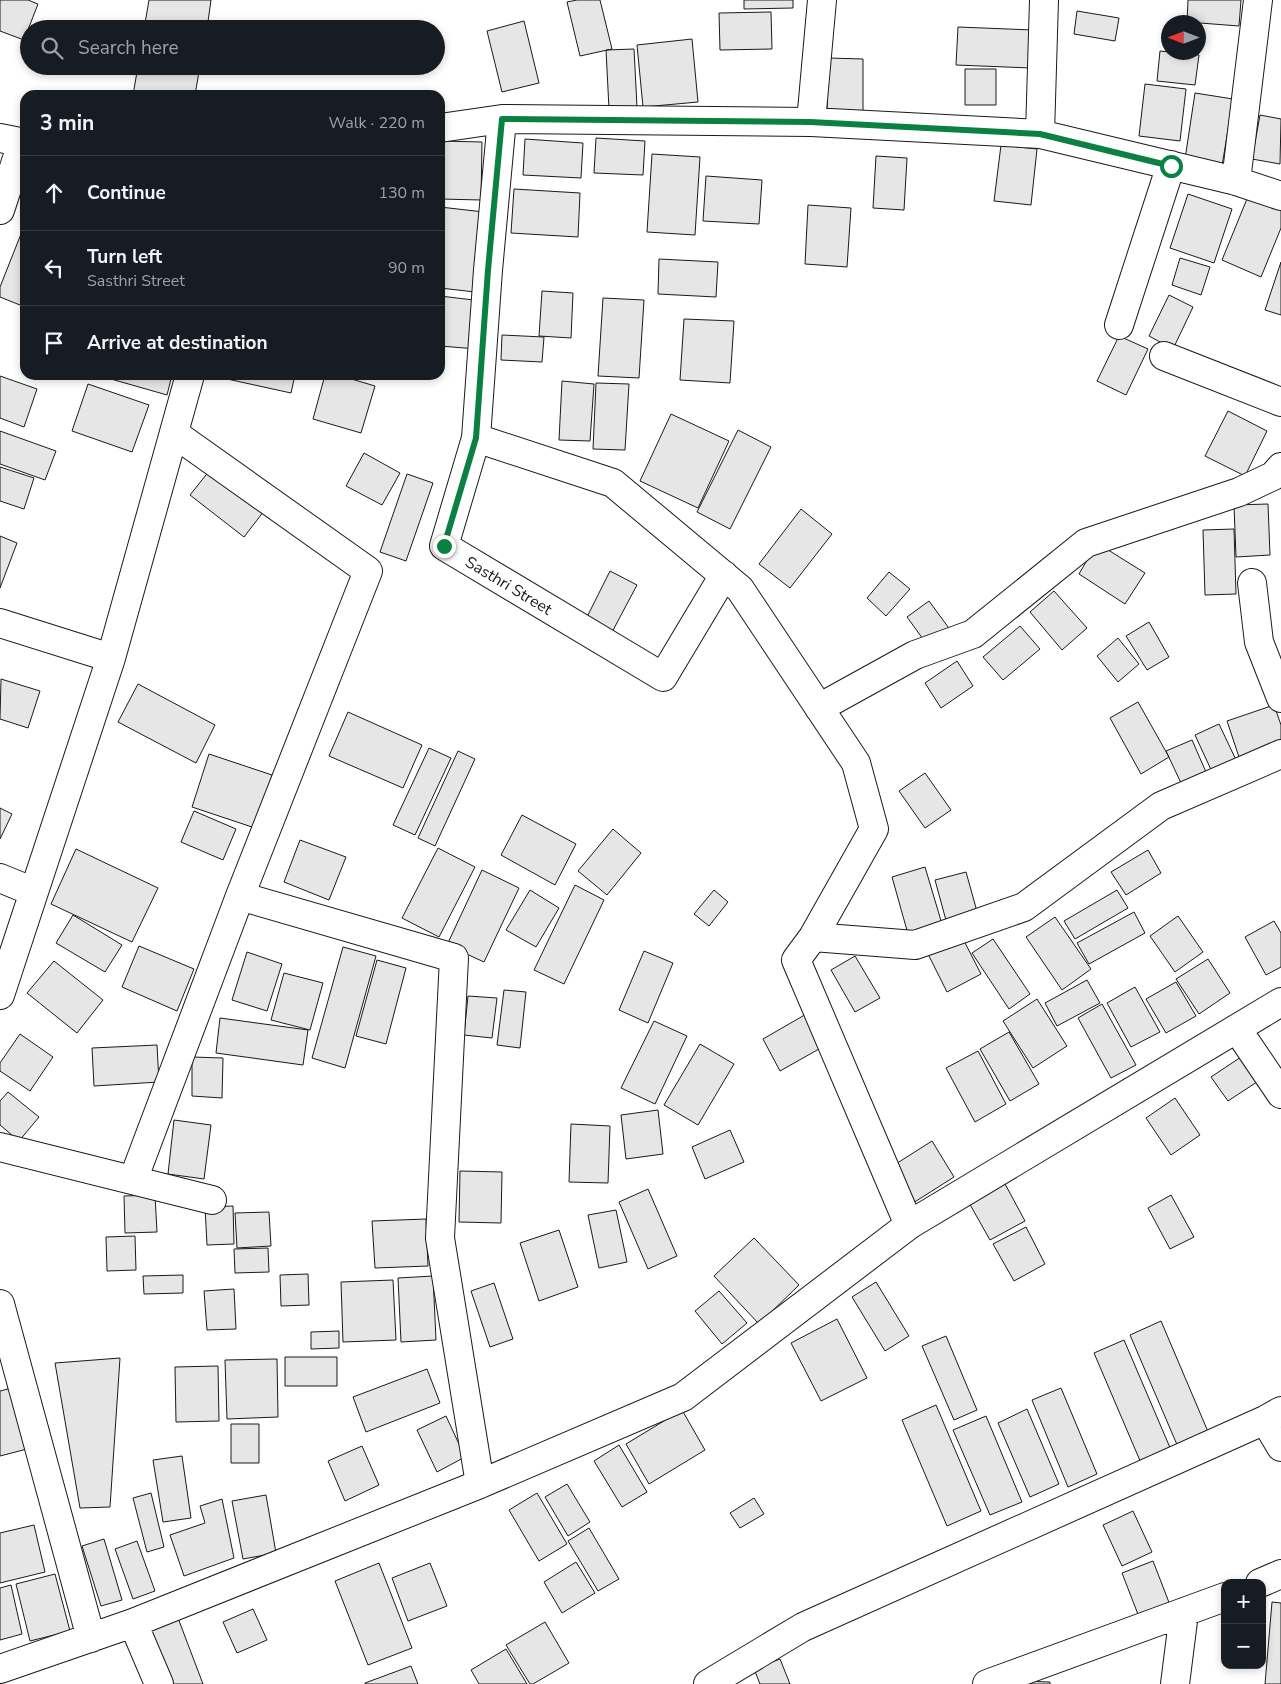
<!DOCTYPE html>
<meta charset="utf-8">
<style>
:root{--surface:#171b24;--page:#20242c;--text:#f1f3f6;--muted:#9ea1a6;--line:#363941}
body{margin:0;font-family:"Nunito Sans",sans-serif;background:var(--page);color:var(--text)}
.controls{position:absolute;right:15px;bottom:15px;display:grid;overflow:hidden;border-radius:10px;box-shadow:0 2px 8px #0003}
.controls button{width:45px;height:45px;display:grid;place-items:center;padding:0;border:0;border-bottom:1px solid var(--line);background:var(--surface);color:var(--text);font:25px sans-serif}
.compass{position:absolute;left:1161px;top:15px;width:45px;height:45px;border-radius:50%;background:var(--surface);box-shadow:0 2px 8px #0003;rotate:270deg}
.stop{position:absolute;width:15px;height:15px;margin:-11px;border:4px solid #0b8043;border-radius:50%;background:#fff}
.stop.end{background:#0b8043;border-color:#fff;box-shadow:0 1px 5px #0008}
.list{margin:0;padding:0;list-style:none}
h2{display:flex;justify-content:space-between;align-items:center;height:65px;margin:0;padding:0 20px;font-size:21px}
h2 small{font-size:16px;font-weight:400;color:var(--muted)}
.list li{display:grid;grid-template-columns:32px 1fr auto;gap:15px;align-items:center;box-sizing:border-box;height:75px;padding:0 20px;border-top:1px solid var(--line)}
.list b{display:block;font-size:19px;white-space:nowrap}
.list p{margin:0;font-size:16px;white-space:nowrap;color:var(--muted)}
.list em{font-size:16px;font-style:normal;color:var(--muted)}
.icon{flex:none;width:28px;height:28px;fill:none;stroke:currentColor;stroke-width:2;stroke-linecap:round;stroke-linejoin:round}
.map{position:relative;flex:none;width:1281px;height:1684px;overflow:hidden}
.search{position:absolute;background:var(--surface);box-shadow:0 2px 8px #0003;left:20px;top:20px;width:425px;height:55px;display:flex;align-items:center;gap:12px;box-sizing:border-box;padding:0 18px;border-radius:28px;color:var(--muted);font-size:19px}
.panel{position:absolute;background:var(--surface);box-shadow:0 2px 8px #0003;left:20px;top:90px;width:425px;height:290px;border-radius:15px}
.map>svg:first-child{display:block}
</style>
<div class="map">
<svg width="1281" height="1684" viewBox="0 0 1281 1684">
<rect width="100%" height="100%" fill="#fff"/>
<path fill="#e6e6e6" stroke="#1a1a1a" d="M0,0H28L38,4L24,40L0,31Z
M149,0H211L207,29H144Z
M577,0H600L612,49L580,56L567,2Z
M744,0H793V8L744,9Z
M1188,0H1241L1239,26L1187,22Z
M1077,11L1119,18L1115,41L1074,34Z
M771,12L772,49L720,50L719,13Z
M524,21L539,83L502,92L487,31Z
M958,27L1033,30L1031,68L956,65Z
M692,39L698,102L643,107L637,45Z
M634,49L637,107L609,109L606,50Z
M1160,51L1199,55L1195,85L1157,81Z
M828,58L863,59V119L827,118Z
M138,66H200L195,95H133Z
M965,69H996V105H965Z
M1145,84L1186,89L1180,141L1139,136Z
M1195,93L1233,99L1222,166L1185,159Z
M1260,115L1281,119L1280,164L1252,159Z
M596,138L645,141L643,175L594,173Z
M525,139L583,143L581,178L523,175Z
M440,141L482,142L481,200L440,199Z
M1001,145L1037,149L1031,205L994,201Z
M652,154L700,157L695,235L647,232Z
M876,156L907,158L904,210L873,208Z
M706,176L762,180L759,224L703,221Z
M514,189L580,193L578,237L511,233Z
M1188,194L1232,209L1214,263L1170,248Z
M1249,194L1281,208V228L1261,277L1222,260Z
M808,205L851,208L847,267L805,264Z
M440,207L484,212L475,292L440,288Z
M21,234L25,235V307L0,297V287Z
M1180,258L1210,267L1201,295L1172,285Z
M659,259L718,262L716,297L658,294Z
M1281,262V315L1265,310Z
M542,291L573,293L571,338L539,336Z
M1169,295L1193,307L1173,349L1149,336Z
M440,296L482,301L477,349L440,346Z
M603,298L644,300L639,378L598,376Z
M684,319L734,321L730,383L680,380Z
M502,335L544,337L542,362L501,360Z
M1119,336L1148,349L1126,395L1097,381Z
M97,375H172L167,395Z
M218,375H295L291,393L218,377Z
M325,375H338L375,386L361,433L313,419Z
M0,376L37,389L24,427L0,418Z
M562,381L594,384L590,441L559,440Z
M596,383L629,384L625,450L593,449Z
M88,384L149,405L132,452L72,431Z
M1228,411L1267,431L1245,476L1205,456Z
M671,414L729,441L698,508L640,481Z
M738,430L771,447L730,529L697,512Z
M0,431L56,451L45,480L0,464Z
M364,453L400,473L382,505L346,486Z
M0,467L34,478L24,509L0,501Z
M210,470L264,511L244,537L190,495Z
M407,474L433,483L406,561L380,552Z
M1268,504L1270,555L1236,557L1234,505Z
M801,509L832,534L790,588L759,564Z
M1234,529L1236,594L1205,595L1203,530Z
M0,536L17,543L0,588Z
M1097,543L1145,573L1125,604L1079,574Z
M610,571L637,585L611,634L585,621Z
M889,572L910,589L886,616L867,598Z
M1054,591L1087,628L1062,650L1030,612Z
M929,601L951,631L928,646L907,617Z
M1149,622L1169,657L1147,670L1126,636Z
M1020,626L1040,649L1003,680L983,657Z
M1118,638L1139,664L1118,682L1097,656Z
M957,661L973,686L941,708L925,683Z
M1,679L40,691L28,728L0,719Z
M138,684L215,725L196,763L118,722Z
M1138,702L1169,757L1141,774L1110,718Z
M1274,705L1281,725V743L1239,757L1227,721Z
M348,712L422,745L403,788L329,756Z
M1219,724L1237,762L1213,774L1195,735Z
M1192,740L1206,772L1181,783L1166,751Z
M429,748L451,758L415,835L393,825Z
M458,751L475,759L435,846L418,838Z
M209,754L272,775L255,828L192,807Z
M925,773L951,810L925,828L899,791Z
M0,808L12,814L0,839Z
M194,811L236,829L223,860L181,842Z
M522,815L576,844L555,885L501,855Z
M613,829L641,853L607,895L578,871Z
M300,840L346,857L329,900L284,882Z
M438,848L475,867L439,937L402,918Z
M76,849L158,888L132,942L51,904Z
M1148,850L1161,873L1126,895L1111,872Z
M925,867L942,924L908,934L892,877Z
M482,870L519,888L484,962L447,945Z
M966,872L978,915L947,924L935,880Z
M575,885L604,900L564,984L534,970Z
M530,890L559,908L536,947L506,930Z
M714,890L728,902L709,926L694,914Z
M1117,890L1128,908L1075,939L1064,921Z
M1134,912L1145,933L1089,964L1077,943Z
M73,915L122,945L105,972L56,943Z
M1178,916L1203,952L1175,972L1150,936Z
M1055,917L1091,969L1062,990L1026,937Z
M1274,921L1281,933V967L1266,975L1245,937Z
M961,935L981,974L947,992L927,952Z
M993,939L1030,994L1009,1009L972,953Z
M139,946L194,969L177,1011L122,987Z
M343,947L376,956L345,1068L312,1058Z
M644,951L673,963L648,1023L619,1010Z
M247,952L282,964L267,1011L232,1000Z
M855,956L880,998L855,1012L831,970Z
M1208,959L1230,993L1199,1014L1176,979Z
M377,960L406,968L386,1044L356,1036Z
M54,961L103,1000L77,1033L27,993Z
M284,973L323,983L310,1030L271,1020Z
M1087,980L1100,1003L1057,1026L1045,1003Z
M1176,982L1196,1016L1166,1033L1146,999Z
M1135,987L1160,1032L1131,1047L1107,1003Z
M504,990L526,992L520,1048L497,1045Z
M468,996L497,998L492,1038L464,1035Z
M1037,999L1067,1046L1033,1068L1003,1021Z
M1102,1004L1136,1065L1111,1078L1078,1018Z
M808,1013L826,1045L780,1071L763,1039Z
M220,1018L308,1030L303,1065L216,1053Z
M654,1021L687,1036L655,1104L621,1088Z
M1009,1032L1039,1084L1010,1101L980,1049Z
M20,1034L53,1057L30,1091L0,1071V1063Z
M700,1044L734,1064L698,1125L664,1105Z
M157,1045L159,1082L94,1086L92,1048Z
M978,1051L1006,1104L975,1122L946,1068Z
M1247,1053L1263,1078L1228,1101L1211,1077Z
M192,1057L223,1058L222,1098L192,1096Z
M8,1092L39,1117L19,1141L0,1125V1101Z
M1175,1098L1200,1135L1171,1155L1146,1118Z
M658,1110L663,1154L626,1159L621,1115Z
M174,1120L211,1125L204,1179L168,1174Z
M571,1124L610,1126L608,1183L569,1182Z
M730,1130L744,1162L705,1179L692,1147Z
M932,1141L954,1177L913,1203L891,1167Z
M460,1171L502,1172L501,1223L459,1222Z
M1004,1182L1025,1221L990,1240L968,1201Z
M648,1189L677,1256L648,1269L619,1202Z
M155,1195L157,1232L125,1233L124,1196Z
M1171,1195L1194,1237L1170,1249L1148,1208Z
M233,1206L234,1244L207,1245L205,1207Z
M616,1210L627,1262L599,1268L588,1215Z
M269,1212L271,1246L237,1248L235,1213Z
M426,1219L428,1266L375,1268L372,1221Z
M1026,1227L1045,1264L1014,1281L993,1244Z
M559,1230L578,1287L539,1301L520,1243Z
M135,1236L136,1270L107,1271L106,1237Z
M754,1238L799,1285L759,1324L714,1276Z
M268,1248L269,1272L235,1273L234,1249Z
M308,1274L309,1305L281,1306L280,1275Z
M183,1275V1293L144,1294L143,1276Z
M433,1276L436,1340L401,1342L398,1278Z
M393,1280L396,1340L343,1342L341,1282Z
M876,1282L909,1336L885,1351L852,1297Z
M494,1283L513,1339L490,1347L471,1291Z
M234,1289L236,1329L207,1330L204,1291Z
M719,1291L747,1323L722,1344L695,1311Z
M837,1319L867,1378L821,1401L791,1343Z
M1161,1321L1209,1434L1178,1447L1130,1335Z
M339,1331V1348L311,1349V1332Z
M946,1336L977,1410L954,1420L922,1346Z
M1124,1340L1171,1450L1141,1463L1094,1353Z
M285,1357H337V1386H285Z
M120,1358L110,1507L80,1508L55,1363Z
M277,1359L278,1417L227,1419L225,1360Z
M218,1366L219,1421L176,1422L175,1367Z
M427,1369L440,1403L366,1432L353,1397Z
M12,1388L27,1449L0,1456V1391Z
M1061,1388L1097,1474L1068,1487L1032,1400Z
M936,1405L981,1511L947,1526L902,1420Z
M1027,1409L1059,1484L1030,1497L998,1423Z
M682,1410L705,1450L649,1484L626,1444Z
M446,1416L465,1457L437,1472L417,1430Z
M986,1416L1022,1502L990,1515L953,1430Z
M231,1424H259V1463H231Z
M619,1445L647,1492L622,1507L594,1461Z
M362,1446L379,1485L345,1501L328,1461Z
M182,1456L191,1518L163,1522L153,1460Z
M567,1484L590,1522L568,1536L545,1497Z
M151,1493L164,1547L147,1552L133,1498Z
M537,1493L567,1544L539,1561L509,1510Z
M266,1495L276,1553L243,1559L232,1501Z
M754,1498L764,1514L740,1528L730,1513Z
M222,1499L234,1558L184,1576L170,1535L205,1523L200,1506Z
M1133,1511L1152,1552L1122,1566L1103,1525Z
M34,1525L45,1572L0,1583V1533Z
M589,1528L619,1579L598,1591L568,1541Z
M104,1539L122,1600L101,1606L82,1546Z
M137,1541L155,1591L133,1599L115,1549Z
M1153,1561L1170,1605L1139,1617L1122,1573Z
M576,1562L595,1593L562,1613L544,1582Z
M379,1563L412,1648L368,1665L335,1581Z
M430,1563L447,1606L408,1621L392,1578Z
M55,1574L70,1631L30,1641L16,1584Z
M11,1585L22,1634L0,1640V1588Z
M1272,1602L1281,1603V1684H1265Z
M253,1609L267,1640L237,1653L223,1622Z
M178,1618L203,1684H165L145,1631Z
M545,1622L569,1663L533,1684H530L506,1645Z
M506,1649L527,1684H479L471,1670Z
M780,1659L790,1684H760L754,1669Z
M411,1666L418,1684H365V1683Z
M1021,1681L1050,1682V1684H1021Z"/>
<g fill="none" stroke-linecap="round" stroke-linejoin="round">
<g stroke="#1a1a1a" stroke-width="30">
<path id="street" d="M502,119L488,270L476,438L444,546L663,677L724,575
M811,122L822,0
M440,128L502,119L811,122L1040,134L1236,181L1281,196
M1040,134L1044,0
M0,138L25,143
M1236,181L1258,0
M0,210L22,143
M1119,325L1171,165
M1164,356L1281,402
M476,438L613,483L740,589L856,763L874,829L813,937L796,960L909,1225
M1252,583L1259,642L1281,698
M0,623L111,658
M819,708L915,655L973,634L1086,543L1239,492L1273,476L1281,467
M0,878L34,892
M240,896L454,958L440,1238L480,1484
M813,937L915,945L1024,907L1161,806L1281,754
M0,995L111,658L190,375
M1237,1029L1281,1094
M0,1147L212,1200
M133,1180L240,896L368,571L175,434
M0,1304L91,1638
M1265,1420L1281,1447
M1260,1583L1281,1574
M133,1623L159,1684
M0,1669L133,1623L480,1484L683,1397L909,1225L1281,1002
M708,1684L803,1627L1265,1420L1281,1411
M987,1684L1225,1597
M1175,1684L1184,1613"/>
</g>
<use href="#street" stroke="#fff" stroke-width="28"/>
</g>
<g fill="none" stroke-linecap="round" stroke-linejoin="round">
<path stroke="#0b8043" stroke-width="6" d="M444,546L476,438L488,270L502,119L810,122L1040,134L1171,166"/>
</g>
<g text-anchor="middle" stroke-width="4" stroke-linejoin="round" paint-order="stroke">
<g font-size="16" fill="#1a1a1a" stroke="#fff">
<text transform="translate(509 585) rotate(31)" y="6">Sasthri Street</text>
</g>
</g>
</svg>
<div class="controls">
<button>+</button>
<button>−</button>
</div>
<svg class="compass" viewBox="-18 -18 36 36"><path d="M0-13l5 13h-10z" fill="#e53935"/><path d="M0 13l5-13h-10z" fill="#9ea1a6"/></svg>
<div class="stop" style="left:1171px;top:166px"></div>
<div class="stop end" style="left:444px;top:546px"></div>
<div class="search"><svg class="icon" aria-label="search" viewBox="0 0 24 24"><circle cx="10" cy="10" r="6"/><path d="M15 15l6 6"/></svg>Search here</div>
<section class="panel">
<h2>3 min<small>Walk · 220 m</small></h2>
<ul class="list">
<li><svg class="icon" aria-label="ahead" viewBox="0 0 24 24"><path d="M12 20V5M6 11l6-6 6 6"/></svg><div><b>Continue</b></div><em>130 m</em></li>
<li><svg class="icon" aria-label="left" viewBox="0 0 24 24"><path d="M17 20v-9H6M10 6l-5 5 5 5"/></svg><div><b>Turn left</b><p>Sasthri Street</p></div><em>90 m</em></li>
<li><svg class="icon" aria-label="arrive" viewBox="0 0 24 24"><path d="M6 21V4h12l-3 4 3 4H6"/></svg><div><b>Arrive at destination</b></div></li>
</ul>
</section>
</div>
